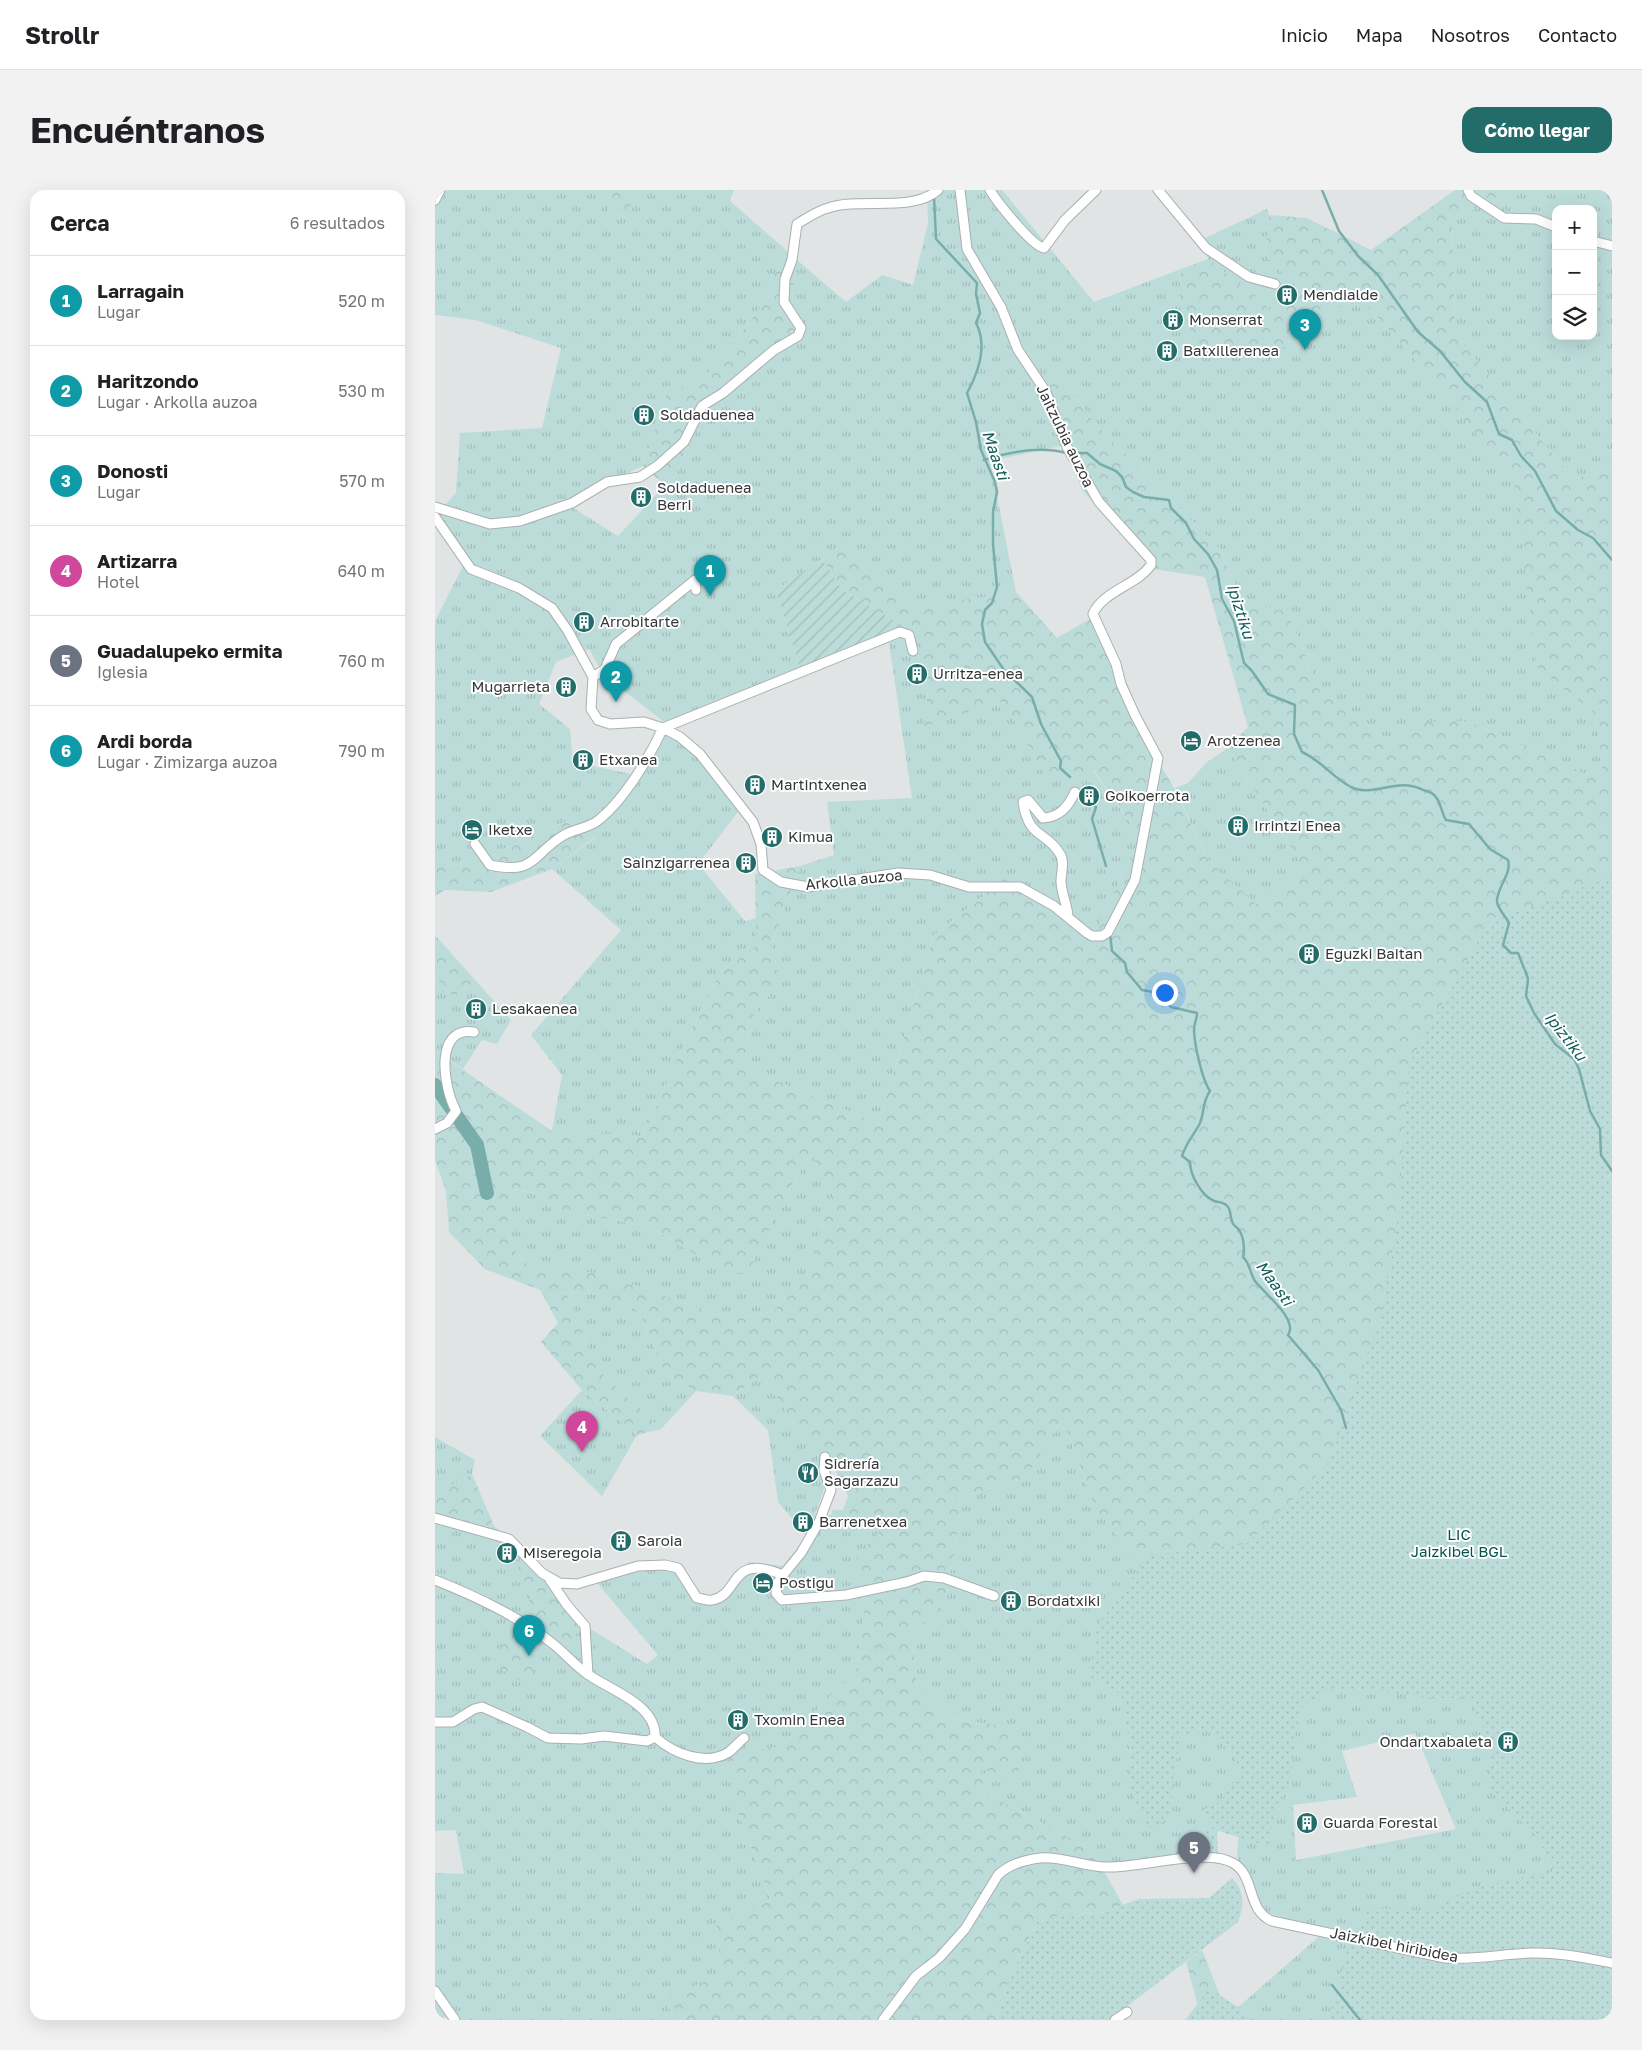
<!DOCTYPE html>
<html lang="es">
<meta charset="utf-8">
<style>
:root{--surface:#fff;--page:#f2f2f2;--text:#202124;--muted:#757577;--line:#e0e0e0;--accent:#226d6a}
body{margin:0;font-family:"Golos Text",sans-serif;background:var(--page);color:var(--text)}
.controls{position:absolute;right:15px;top:15px;display:grid;overflow:hidden;border-radius:10px;box-shadow:0 5px 20px #0002}
.controls button{width:45px;height:45px;display:grid;place-items:center;padding:0;border:0;border-bottom:1px solid var(--line);background:var(--surface);color:var(--text);font:25px sans-serif}
.you{position:absolute;left:729px;top:802px;width:18px;height:18px;margin:-12px;border:4px solid #fff;border-radius:50%;background:#1a73e8;box-shadow:0 0 0 8px #1a73e833}
.badge{display:grid;place-items:center;width:32px;height:32px;border-radius:50%;background:var(--accent);color:#fff;font-size:16px;font-weight:700}
.pin{position:absolute;translate:-50% -41px;filter:drop-shadow(0 1px 2px #0008)}
.pin::after{content:'';position:absolute;top:26px;width:18px;height:15px;background:inherit;clip-path:polygon(0 0,100% 0,50% 100%)}
.list{margin:0;padding:0;list-style:none}
h2{display:flex;justify-content:space-between;align-items:center;height:65px;margin:0;padding:0 20px;font-size:21px}
h2 small{font-size:16px;font-weight:400;color:var(--muted)}
.list li{display:grid;grid-template-columns:32px 1fr auto;gap:15px;align-items:center;box-sizing:border-box;height:90px;padding:0 20px;border-top:1px solid var(--line)}
.list b{display:block;font-size:19px;white-space:nowrap}
.list p{margin:0;font-size:16px;white-space:nowrap;color:var(--muted)}
.list em{font-size:16px;font-style:normal;color:var(--muted)}
.icon{flex:none;width:28px;height:28px;fill:none;stroke:currentColor;stroke-width:2;stroke-linecap:round;stroke-linejoin:round}
.map{position:relative;flex:none;width:1177px;height:1830px;overflow:hidden;border-radius:15px}
header{display:flex;align-items:center;gap:30px;box-sizing:border-box;height:70px;padding:0 25px;background:var(--surface);border-bottom:1px solid var(--line)}
header strong{font-size:24px}
nav{display:flex;gap:28px;margin-inline-start:auto;font-size:18px}
.intro{display:flex;align-items:center;justify-content:space-between;box-sizing:border-box;height:120px;padding:0 30px}
h1{margin:0;font-size:35px}
.button{padding:12px 22px;border-radius:15px;background:var(--accent);color:#fff;font-size:18px;font-weight:700}
main{display:flex;gap:30px;padding:0 30px}
aside{flex:1;background:var(--surface);border-radius:15px;box-shadow:0 5px 20px #0002}
.map>svg:first-child{display:block}
</style>
<header>
<strong>Strollr</strong>
<nav><a>Inicio</a><a>Mapa</a><a>Nosotros</a><a>Contacto</a></nav>
</header>
<div class="intro"><h1>Encuéntranos</h1><a class="button">Cómo llegar</a></div>
<main>
<aside>
<h2>Cerca<small>6 resultados</small></h2>
<ul class="list">
<li><span class="badge" style="background:#0f9aa8">1</span><div><b>Larragain</b><p>Lugar</p></div><em>520 m</em></li>
<li><span class="badge" style="background:#0f9aa8">2</span><div><b>Haritzondo</b><p>Lugar · Arkolla auzoa</p></div><em>530 m</em></li>
<li><span class="badge" style="background:#0f9aa8">3</span><div><b>Donosti</b><p>Lugar</p></div><em>570 m</em></li>
<li><span class="badge" style="background:#d1479c">4</span><div><b>Artizarra</b><p>Hotel</p></div><em>640 m</em></li>
<li><span class="badge" style="background:#6b7280">5</span><div><b>Guadalupeko ermita</b><p>Iglesia</p></div><em>760 m</em></li>
<li><span class="badge" style="background:#0f9aa8">6</span><div><b>Ardi borda</b><p>Lugar · Zimizarga auzoa</p></div><em>790 m</em></li>
</ul>
</aside>
<div class="map">
<svg width="1177" height="1830" viewBox="0 0 1177 1830">
<defs>
<pattern id="grass-tufts" width="24" height="20" patternUnits="userSpaceOnUse" patternTransform="scale(1.25)"><rect width="24" height="20" fill="#bcdcda"/><path d="M3 7l-1-3M5 7V3M7 7l1-3M15 17l-1-3M17 17v-4M19 17l1-3" fill="none" stroke="#a2bebc"/></pattern>
<pattern id="forest-crowns" width="20" height="18" patternUnits="userSpaceOnUse" patternTransform="scale(1.25)"><rect width="20" height="18" fill="#bcdcda"/><path d="M2 6a3 3 0 1 1 6 0M12 15a3 3 0 1 1 6 0" fill="none" stroke="#a2bebc"/></pattern>
<pattern id="park-dots" width="8" height="8" patternUnits="userSpaceOnUse" patternTransform="scale(1.25)"><rect width="8" height="8" fill="#bcdcda"/><path d="M2 2h.1M6 6h.1" fill="none" stroke="#a2bebc" stroke-width="1.8" stroke-linecap="round"/></pattern>
<pattern id="garden-furrows" width="10" height="10" patternUnits="userSpaceOnUse" patternTransform="scale(1.25)"><rect width="10" height="10" fill="#bcdcda"/><path d="M-1 1l2-2M0 10L10 0M9 11l2-2" fill="none" stroke="#a2bebc"/></pattern>
</defs>
<rect width="100%" height="100%" fill="#e0e4e4"/>
<path fill="url(#grass-tufts)" fill-rule="evenodd" d="M0,0H177L173,21L190,27L201,0H299L295,11L350,59L328,115L270,187L231,205L208,276L129,312L183,346L241,284L268,224L359,139L356,123L361,69L411,112L447,85L478,95L493,33L492,0H567L659,112L746,79L744,109L830,170L922,104L1014,209L1080,293L1102,476L1160,524L1170,593L1033,531L964,557L885,501L852,421L808,414L784,358L663,237L626,188L631,255L555,271L581,402L477,418L409,354L341,400L366,482L235,536L306,618L263,674L310,731L321,728V756L285,783L249,854L208,946L117,941L127,885L96,845L186,740L117,679L160,648L132,631L63,662L46,677L0,673V431L30,372L1,325L21,303L25,243L107,238L126,158L41,130L0,125ZM154,459L168,484L234,536L206,586L138,572L135,539L104,514L121,472Z
M1075,0H1177V279L1138,289L1020,144L1017,28L1074,6ZM1121,19H1158V146H1121Z
M832,19L834,25L830,65L867,103L844,126L773,69L766,50Z
M477,441L493,500L489,537L568,510L613,591L658,581L705,647L662,740L570,688L498,746L444,934L311,878L313,832L344,792L336,756L365,676L399,665L392,612L477,608L454,453Z
M793,558L870,680L821,715L773,670L740,598L753,593L771,573Z
M0,787L19,807L41,791L76,830L62,854L47,850L28,879L0,861Z
M376,964L398,1003L369,1091L339,1121L296,1130L168,1084L93,1075L74,1054L75,1000L101,1003L132,1022L214,1036L280,1077L352,1003Z
M131,1102L162,1104L204,1121L230,1184L261,1201L226,1239L162,1179Z
M327,1185L374,1257L396,1271L387,1276L391,1293L380,1324L387,1327L396,1325L398,1320H408L418,1336L446,1341L419,1371L429,1423L421,1480L347,1556L304,1625L336,1710L281,1735L287,1784L230,1809L240,1830H13L12,1827L0,1830V1683L29,1684L21,1640L0,1641V1329L59,1336L92,1363L96,1407L58,1474L85,1462L89,1453L133,1462L146,1433L212,1474L223,1465L159,1389L233,1375L265,1411L287,1401L314,1372L348,1376L372,1346L343,1312L333,1240L298,1206Z
M147,1200L202,1245L167,1306L105,1246Z
M623,1235L632,1240L659,1316L885,1503L1067,1455L1177,1692L903,1830H795L793,1826L888,1743L828,1721L802,1666L806,1614L781,1637L741,1660L739,1665L667,1678L657,1660L549,1602L545,1580L586,1539L519,1529L482,1500L477,1443L510,1413L521,1355L525,1307L591,1288ZM980,1543L1021,1639L861,1670L858,1615L922,1607L907,1561Z
M0,1247L40,1270L37,1284L0,1305Z"/>
<path fill="url(#forest-crowns)" fill-rule="evenodd" d="M177,0H201L191,27L173,21Z
M1020,0H1075V6L1017,28L1020,144L1138,289L1177,279V1692L1067,1455L885,1503L818,1525L659,1316L632,1240L623,1235L591,1288L525,1307L521,1355L510,1413L477,1443L482,1499L519,1529L586,1539L584,1585L546,1580L549,1602L657,1660L688,1715L663,1724L635,1723L602,1732L573,1793L561,1830H240L229,1809L287,1784L281,1735L336,1710L304,1625L295,1565L347,1556L421,1480L429,1423L419,1371L445,1341L418,1336L408,1320L413,1306L396,1272L374,1257L327,1185L298,1206L261,1201L230,1184L204,1121L162,1104L131,1102L162,1179L226,1239L202,1245L147,1200L106,1152L123,1133L105,1100L50,1079L14,1042L11,1001L0,970V861L117,941L208,946L249,854L285,783L321,756L320,684L365,676L336,756L345,792L313,832L311,878L444,934L498,746L570,688L662,739L705,647L659,581L613,591L568,511L489,537L493,500L477,441L407,400L387,369L409,354L481,417L581,402L622,448L658,427L677,473L689,513L739,598L773,670L821,714L870,680L793,558L813,537L770,387L719,379L647,300L631,255L609,204L614,184L626,188L663,237L784,358L808,414L852,421L885,501L964,557L980,532L1033,531L1169,592L1160,524L1102,477L1079,293L1014,209L922,104L830,170L767,166L744,109L746,79L773,69L844,126L867,103L830,65L834,25L872,28L936,60ZM376,964L398,1003L369,1091L339,1121L296,1130L168,1084L93,1075L74,1054L75,1000L101,1003L132,1022L214,1036L280,1077L312,1085L352,1003Z
M350,59L361,69L356,123L359,139L268,224L241,284L230,295L208,276L231,205L270,187L328,115Z
M132,631L160,647L117,679L56,702L10,700L0,706V673L46,677L63,662Z
M0,745L41,791L19,807L0,787Z
M37,1284L59,1336L0,1329V1305Z
M92,1363L146,1433L133,1462L89,1453L85,1462L101,1474L92,1495L57,1474L96,1407L79,1384Z
M767,1760L793,1826L767,1830L751,1772Z"/>
<path fill="url(#park-dots)" d="M1177,686V1830H894L915,1749L935,1718L993,1721L1042,1697L1119,1681L1102,1647L1055,1600L1054,1549L1033,1508H991L931,1499L892,1501L868,1514L860,1546L856,1591L840,1618L834,1657L784,1641L782,1642L783,1663L739,1665C747,1646 760,1640 779,1637L765,1622L786,1611L807,1579L775,1538L746,1546L738,1587L736,1627L714,1639L696,1602L695,1555L686,1504L655,1487L661,1437L714,1365L811,1354L893,1274L946,1125L963,1029L974,873L1053,733Z
M797,1688C810,1700 809,1717 803,1732L674,1830H561L573,1793L602,1732L635,1723L663,1724L704,1709L774,1708Z
M774,1799L810,1821V1830H750Z"/>
<path fill="url(#garden-furrows)" d="M387,369L407,400L477,441L454,453L366,482L341,400Z"/>
<g fill="none" stroke-linecap="round" stroke-linejoin="round">
<path stroke="#79adaa" stroke-width="2.5" d="M887,0L904,41L923,66L943,85L983,142L1005,161L1030,192L1052,212L1064,244L1077,250L1086,266L1100,281L1121,321L1143,340L1158,348L1177,370
M499,6L501,49L542,93L541,104L545,123L541,133C553,156 543,183 532,203L541,232L546,260L560,292L562,302L558,322V354L562,397L557,413L550,420L547,434L550,452L569,480L597,507L606,534L626,571L625,578L635,587
M639,263H652L665,274L681,281L687,287L691,297L698,302L709,307L734,310L736,318L751,333L759,349L773,364L782,380L787,409L799,431L809,473L817,481L833,504L860,515L859,544L867,562C887,571 897,587 916,597C939,608 961,587 986,599C991,602 996,601 1000,606C1006,612 1006,622 1011,630L1034,634L1055,659L1073,670C1077,685 1061,698 1062,712C1063,719 1071,727 1074,733L1068,755L1076,763H1083L1089,778
M549,270C574,262 606,256 631,263
M655,611L661,617L657,629L671,676
M675,744L677,761L690,773L692,782L707,800L724,803L736,817L762,823C762,829 759,834 759,839C759,853 767,890 775,901C766,914 770,924 764,935C758,946 751,953 747,966L755,972C755,985 766,1005 779,1011C784,1013 788,1011 793,1017C797,1022 794,1029 799,1035
M1090,780L1093,789L1091,806L1099,823L1120,854L1139,869L1144,879L1155,921L1165,939L1166,965L1177,981
M800,1036C809,1042 810,1058 808,1067C815,1073 815,1084 820,1091C829,1103 864,1130 853,1145L883,1180L906,1220L911,1238
M897,1795L925,1830"/>
<path stroke="#79adaa" stroke-width="14" d="M0,895L42,955L52,1003"/>
<g stroke="#abafaf" stroke-width="11">
<path id="minor" d="M555,0C562,12 597,56 609,58L630,30L661,0
M723,0L771,58L814,87L840,94
M1033,0L1036,6L1069,28L1101,29L1121,37
M0,10L5,0
M1158,51L1177,56
M0,317L55,334L85,331L137,313L172,292L205,287L222,276L249,252L267,216L288,203L339,160L363,146L366,138L349,112L350,89L357,70L362,34C372,28 382,21 393,18C426,7 476,23 503,0
M0,327L36,379L84,398L117,418L133,441L158,487L156,519L163,530L175,534L209,532L228,538L245,547L265,564L318,632L326,654L328,680L346,692L373,697L463,683L495,685L534,697H585L619,716L652,743L657,746H667L673,742L700,690L723,568L700,525L686,494L681,474L658,424C668,401 702,395 716,375V370L664,312L632,257L611,202L583,160L566,117L532,59L525,0
M158,487L170,479L181,454L260,390L261,400
M40,654L55,675C101,685 96,665 129,645C138,640 151,638 161,632C188,612 214,568 228,538L465,442L474,445L478,461
M633,726C632,714 626,702 626,691C626,683 630,672 625,664C611,640 594,650 588,612L593,610L608,628C625,627 633,617 640,602
M0,939L12,933L21,921C7,894 0,836 39,842
M0,1328L74,1349L107,1383L124,1393L142,1394L203,1376L230,1375L243,1378L262,1408C266,1408 273,1411 277,1410C306,1405 293,1362 348,1385L366,1363L384,1332L396,1300L389,1280L390,1267
M348,1385L343,1392L341,1403L347,1410L411,1405L472,1392L489,1386L509,1388L559,1406
M0,1390C42,1407 81,1425 117,1453C130,1463 140,1476 154,1485C175,1500 222,1515 220,1547C238,1563 270,1577 294,1562C299,1558 304,1552 309,1548
M115,1390L132,1415L150,1436L153,1485
M0,1532H18L39,1519L47,1517L92,1537L113,1548L146,1549L169,1546L212,1551L220,1547
M0,1801L20,1830
M448,1830L481,1786L504,1768L530,1739L563,1685C574,1674 589,1670 605,1668C625,1666 648,1676 669,1677C703,1679 771,1657 798,1673C821,1686 811,1720 837,1731L1010,1768C1039,1770 1067,1764 1096,1763C1123,1762 1150,1768 1177,1773
M680,1830L692,1822"/>
</g>
<use href="#minor" stroke="#fff" stroke-width="9"/>
</g>
<defs>
<g id="building-disc" transform="scale(1.125)"><circle r="9.5" fill="#226d6a" stroke="#fff"/><path d="M-4-6H4V6H1V3H-1V6H-4ZM-2.5-4.3h1.7v1.8h-1.7ZM.8-4.3h1.7v1.8H.8ZM-2.5-1h1.7V.8h-1.7ZM.8-1h1.7V.8H.8Z" fill="#fff"/></g>
<g id="hotel-disc" transform="scale(1.125)"><circle r="9.5" fill="#226d6a" stroke="#fff"/><path d="M-6-4.5h1.5V1H6V5H4.5V3h-9V5H-6ZM-4 0a1.8 1.8 0 1 1 3.6 0ZM.5 0V-2.5h3Q6-2.5 6 0Z" fill="#fff"/></g>
<g id="restaurant-disc" transform="scale(1.125)"><circle r="9.5" fill="#226d6a" stroke="#fff"/><path d="M-5-6h1v4h1v-4h1v4h1v-4h1v5L-1.5 .5V6h-2V.5L-5-1ZM5-6V6H3V1.5H1.5Q1.5-4 5-6Z" fill="#fff"/></g>
</defs>
<g fill-rule="evenodd">
<use href="#building-disc" x="852" y="105"/>
<use href="#building-disc" x="738" y="130"/>
<use href="#building-disc" x="732" y="161"/>
<use href="#building-disc" x="209" y="225"/>
<use href="#building-disc" x="206" y="307"/>
<use href="#building-disc" x="149" y="432"/>
<use href="#building-disc" x="482" y="484"/>
<use href="#building-disc" x="131" y="497"/>
<use href="#hotel-disc" x="756" y="551"/>
<use href="#building-disc" x="148" y="570"/>
<use href="#building-disc" x="320" y="595"/>
<use href="#building-disc" x="654" y="606"/>
<use href="#building-disc" x="803" y="636"/>
<use href="#hotel-disc" x="37" y="640"/>
<use href="#building-disc" x="337" y="647"/>
<use href="#building-disc" x="311" y="673"/>
<use href="#building-disc" x="874" y="764"/>
<use href="#building-disc" x="41" y="819"/>
<use href="#restaurant-disc" x="373" y="1283"/>
<use href="#building-disc" x="368" y="1332"/>
<use href="#building-disc" x="186" y="1351"/>
<use href="#building-disc" x="72" y="1363"/>
<use href="#hotel-disc" x="328" y="1393"/>
<use href="#building-disc" x="576" y="1411"/>
<use href="#building-disc" x="303" y="1530"/>
<use href="#building-disc" x="1073" y="1552"/>
<use href="#building-disc" x="872" y="1633"/>
</g>
<g text-anchor="middle" stroke-width="4" stroke-linejoin="round" paint-order="stroke">
<g font-size="15" fill="#363837" stroke="#fff" text-anchor="start">
<text x="868" y="110">Mendialde</text>
<text x="754" y="135">Monserrat</text>
<text x="748" y="166">Batxillerenea</text>
<text x="225" y="230">Soldaduenea</text>
<text x="222" y="303">Soldaduenea<tspan x="222" dy="17">Berri</tspan></text>
<text x="165" y="437">Arrobitarte</text>
<text x="498" y="489">Urritza-enea</text>
<text x="115" y="502" text-anchor="end">Mugarrieta</text>
<text x="772" y="556">Arotzenea</text>
<text x="164" y="575">Etxanea</text>
<text x="336" y="600">Martintxenea</text>
<text x="670" y="611">Goikoerrota</text>
<text x="819" y="641">Irrintzi Enea</text>
<text x="53" y="645">Iketxe</text>
<text x="353" y="652">Kimua</text>
<text x="295" y="678" text-anchor="end">Sainzigarrenea</text>
<text x="890" y="769">Eguzki Baitan</text>
<text x="57" y="824">Lesakaenea</text>
<text x="389" y="1279">Sidrería<tspan x="389" dy="17">Sagarzazu</tspan></text>
<text x="384" y="1337">Barrenetxea</text>
<text x="202" y="1356">Saroia</text>
<text x="88" y="1368">Miseregoia</text>
<text x="344" y="1398">Postigu</text>
<text x="592" y="1416">Bordatxiki</text>
<text x="319" y="1535">Txomin Enea</text>
<text x="1057" y="1557" text-anchor="end">Ondartxabaleta</text>
<text x="888" y="1638">Guarda Forestal</text>
</g>
<g font-size="15" fill="#363837" stroke="#fff">
<text transform="translate(630 246) rotate(64)" y="5">Jaitzubia auzoa</text>
<text transform="translate(419 690) rotate(-6)" y="5">Arkolla auzoa</text>
<text transform="translate(959 1755) rotate(11)" y="5">Jaizkibel hiribidea</text>
</g>
<g font-size="15" fill="#025451" stroke="#fff">
<text x="1024" y="1350">LIC<tspan x="1024" dy="17">Jaizkibel BGL</tspan></text>
</g>
<g font-size="16" font-style="italic" fill="#135d5a" stroke="#fff">
<text transform="translate(561 265) rotate(71)" y="6">Maasti</text>
<text transform="translate(806 421) rotate(72)" y="6">Ipiztiku</text>
<text transform="translate(1131 846) rotate(52)" y="6">Ipiztiku</text>
<text transform="translate(840 1093) rotate(54)" y="6">Maasti</text>
</g>
</g>
</svg>
<div class="controls">
<button>+</button>
<button>−</button>
<button><svg class="icon" aria-label="layers" viewBox="0 0 24 24"><path d="M12 4l9 5-9 5-9-5zM3 14l9 5 9-5"/></svg></button>
</div>
<div class="you"></div>
<div class="pin badge" style="left:275px;top:406px;background:#0f9aa8">1</div>
<div class="pin badge" style="left:181px;top:512px;background:#0f9aa8">2</div>
<div class="pin badge" style="left:870px;top:160px;background:#0f9aa8">3</div>
<div class="pin badge" style="left:147px;top:1262px;background:#d1479c">4</div>
<div class="pin badge" style="left:759px;top:1683px;background:#6b7280">5</div>
<div class="pin badge" style="left:94px;top:1466px;background:#0f9aa8">6</div>
</div>
</main>
